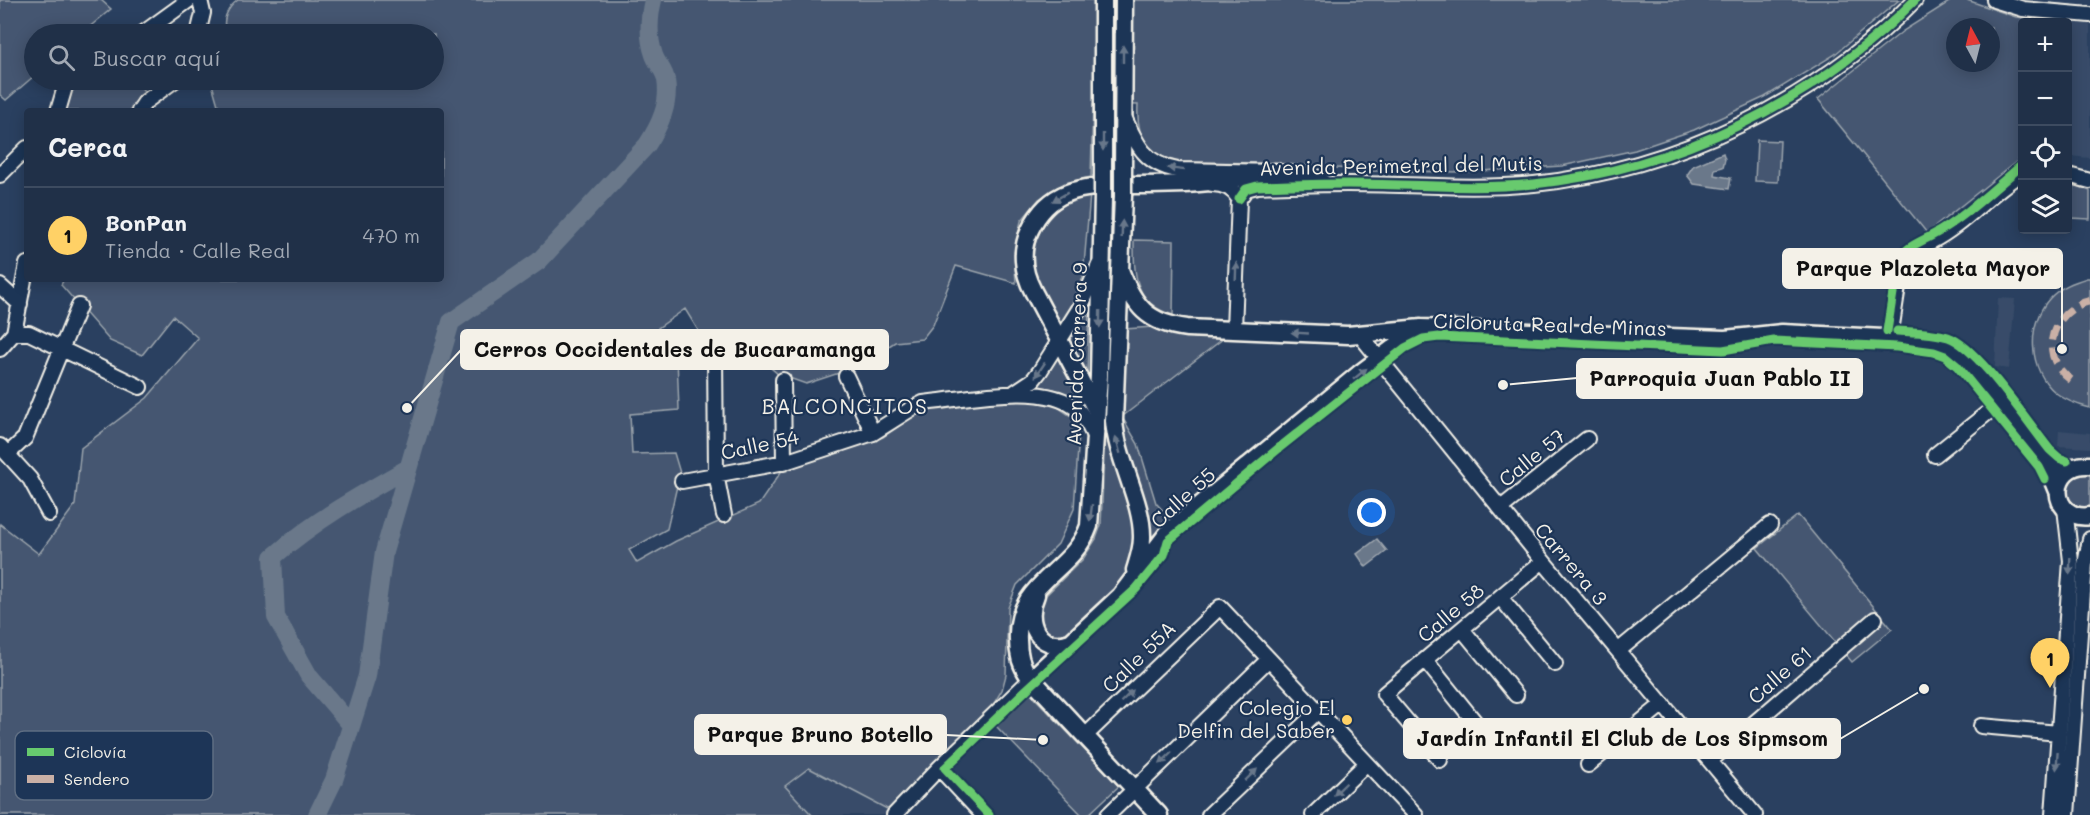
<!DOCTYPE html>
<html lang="es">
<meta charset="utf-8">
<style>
:root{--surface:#203048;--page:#2d3c52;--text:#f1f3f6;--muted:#a2a9b4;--line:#3d4b60;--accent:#ffd166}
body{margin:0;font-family:Mali,sans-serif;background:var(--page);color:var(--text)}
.controls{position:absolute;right:18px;top:18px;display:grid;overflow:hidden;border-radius:6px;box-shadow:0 3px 15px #0003}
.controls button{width:54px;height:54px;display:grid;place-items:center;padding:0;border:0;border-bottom:2px solid var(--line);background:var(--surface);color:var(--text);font:30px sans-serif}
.compass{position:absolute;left:1946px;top:18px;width:54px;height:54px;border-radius:50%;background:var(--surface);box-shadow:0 3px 15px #0003;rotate:353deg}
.you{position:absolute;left:1372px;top:513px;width:21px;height:21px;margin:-15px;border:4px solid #fff;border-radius:50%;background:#1a73e8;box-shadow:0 0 0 9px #1a73e833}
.badge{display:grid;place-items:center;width:39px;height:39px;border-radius:50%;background:var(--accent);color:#111;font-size:20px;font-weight:700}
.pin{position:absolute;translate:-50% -50px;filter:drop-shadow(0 2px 3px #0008)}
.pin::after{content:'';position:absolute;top:32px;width:21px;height:18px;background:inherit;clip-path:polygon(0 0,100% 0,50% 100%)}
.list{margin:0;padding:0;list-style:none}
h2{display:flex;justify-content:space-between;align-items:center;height:78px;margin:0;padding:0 24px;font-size:26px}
h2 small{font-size:20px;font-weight:400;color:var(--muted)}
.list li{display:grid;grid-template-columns:39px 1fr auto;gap:18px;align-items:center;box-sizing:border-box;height:96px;padding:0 24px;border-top:2px solid var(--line)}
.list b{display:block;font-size:22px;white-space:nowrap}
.list p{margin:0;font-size:20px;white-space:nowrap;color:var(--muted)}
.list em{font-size:20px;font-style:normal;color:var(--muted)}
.icon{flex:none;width:33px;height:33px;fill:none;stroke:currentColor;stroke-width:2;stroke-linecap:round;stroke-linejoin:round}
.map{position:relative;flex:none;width:2090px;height:815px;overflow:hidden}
.search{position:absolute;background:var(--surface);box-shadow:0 3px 15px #0003;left:24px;top:24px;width:420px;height:66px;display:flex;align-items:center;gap:15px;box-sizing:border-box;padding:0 21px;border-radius:33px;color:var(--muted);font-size:22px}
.panel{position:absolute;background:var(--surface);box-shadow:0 3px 15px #0003;left:24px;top:108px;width:420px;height:174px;border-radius:6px}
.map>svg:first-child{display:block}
</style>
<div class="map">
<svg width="2090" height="815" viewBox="0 0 2090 815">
<rect width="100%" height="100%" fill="#2a4060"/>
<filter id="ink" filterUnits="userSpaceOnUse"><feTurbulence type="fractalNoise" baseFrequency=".0167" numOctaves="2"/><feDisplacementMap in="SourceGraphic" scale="12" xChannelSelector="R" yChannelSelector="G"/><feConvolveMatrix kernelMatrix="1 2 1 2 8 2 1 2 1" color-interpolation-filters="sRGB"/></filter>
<g filter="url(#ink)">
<path fill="#374c69" d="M2062,21L2090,24V158L2068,156V22H2062Z
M1998,298L2015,299L2009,369L1995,367Z
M2059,430L2090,433V448L2058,446Z
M809,768L889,810L884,815H812L785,786Z"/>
<path fill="#445771" stroke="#9ca4ac" stroke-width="1.5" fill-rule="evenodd" d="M0,0H101L111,9L81,34H34V76L6,100L0,95Z
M238,0H1899L1834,55L1765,97L1694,130L1635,150L1562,166L1464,172L1375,171L1272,163L1182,162C1147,157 1136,138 1138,105L1093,104L1091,177L1065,183L1039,199L1021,221L1014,252L1016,283L956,266L933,325L922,339L895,342L857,367L806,384L778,374L749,349L709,348L685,309L658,328L677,357L679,410L630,414L632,454L674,453L680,473L667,529L629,550L637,563L676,541L759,504L783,469L883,437L924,409L1021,399L1056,406L1072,417L1079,433L1074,509L1058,544L1017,585L1008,608L1006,675L1002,690L993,705L889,810L809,768L785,786L812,815H0V524L39,554L75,505L81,448L147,398L198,338L173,316L142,355L110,341L61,285L64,279H441V111H212L218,105L212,84L214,80H434V34H228C220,22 227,8 238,0Z
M1952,0H1967L2016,17L2062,21V22H2022V157L1927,233L1818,99L1903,31ZM1955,27H1991V63H1955Z
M79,80H136L146,94L133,104L132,111H64L72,85Z
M1757,140L1780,141L1778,182L1755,181Z
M2073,184L2090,191V219L2070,218Z
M1090,194L1083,277L1074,301L1061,322C1051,307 1037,291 1034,273C1027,235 1054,201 1090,194Z
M1134,240L1174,241L1173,315C1134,304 1134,274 1134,240Z
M2087,278H2090V408C2078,405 2066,401 2056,393C2028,370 2026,324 2050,298C2060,287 2074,282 2087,278Z
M1089,307L1087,378L1065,339Z
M1153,327L1168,332L1224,338L1123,416L1125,329Z
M1058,352L1080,389L1074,398L1054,389L1033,385Z
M1106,410C1109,427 1112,444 1115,460C1124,500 1150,547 1121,584C1107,602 1084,619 1067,635C1049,640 1045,632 1037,618L1043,598L1083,559L1096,539L1101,525Z
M1122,417L1138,444L1156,503L1171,519L1150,538L1146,507L1125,439Z
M2084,473L2090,474V508C2064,510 2058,480 2084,473Z
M1798,515L1892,629L1852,662L1757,548Z
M1030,693L1119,786L1088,815H1082L996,726Z"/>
<path fill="#6a788a" stroke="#a1a8b0" stroke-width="1.5" d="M1723,153L1725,159L1723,167L1715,169L1714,175L1731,178L1729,189L1694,184L1687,175L1693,166Z
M1377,539L1387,551L1366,567L1357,554Z"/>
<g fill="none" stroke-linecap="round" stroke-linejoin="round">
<path stroke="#6a788a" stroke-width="18" d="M351,725L309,676L276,617L273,557C314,521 360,495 408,468
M317,815L334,780L367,676L384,552L451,322L539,261L647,145C660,125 670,104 666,80C665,71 657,64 654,55C648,38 649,17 653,0"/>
<g stroke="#f4f1e8" stroke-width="18">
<path id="minor" d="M1994,0L2023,9L2090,15
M142,34L189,0
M198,34L203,13L200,0
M58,111L65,87L71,80
M139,111L145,102L175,80
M1124,117C1137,145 1145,164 1177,170L1276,172L1321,178
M0,175L27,148
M2068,175L2090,181
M1212,184C1224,184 1233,188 1239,199L1234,330
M1239,199L1246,189L1257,186C1287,185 1318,184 1348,184C1410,184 1472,190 1534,184C1676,169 1815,102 1915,0
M0,286L20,304
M14,333H29L140,387
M14,333L27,264
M1360,335L1543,561L1755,815
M1890,338L1901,267C1905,251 1919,248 1932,241C1965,224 1990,192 2022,173
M0,349L14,333
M715,352L716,474L724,515
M846,376L873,433
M783,380L784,463
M1015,392L1033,380L1040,371L1081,306L1099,265
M0,446L30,479L49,514
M8,454L25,438L79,306
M1935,455L1996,406
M682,481L785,462L873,433L911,409L923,403C964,399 1047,380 1078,410C1086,418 1090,428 1095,438
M1501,508L1587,439
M1500,597L1555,664
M1462,629L1516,695
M1618,651L1770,525
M1425,660L1479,727
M1981,726L2059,733
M1085,736L1220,607L1416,815
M1440,760L1384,694L1543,561
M1710,761L1875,619
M1588,765L1663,704
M939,768L983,815
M894,815L939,768L1031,679
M1108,815L1269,659
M1209,815L1318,711
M1313,815L1367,763
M2053,815L2071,561L2065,508
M2067,815L2085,564L2090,539"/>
</g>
<g stroke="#f4f1e8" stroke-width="21">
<path id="major" d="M1103,175V0
M1123,175L1124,0
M1123,196L1114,421C1117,460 1143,502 1142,538C1142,549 1138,560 1135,570
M1103,197L1099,376L1089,526C1073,573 1015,582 1018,640C1018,653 1020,664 1028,675L1159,815
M1120,270C1134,306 1147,323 1187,328L1348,335L1421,328L1725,339L1782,333L1924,340L1950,348L1974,365L2051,461L2059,466L2073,467
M1095,408L1033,291C1023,272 1020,250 1030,230C1050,187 1084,187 1126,185C1150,185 1175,185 1199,183C1225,181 1250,176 1276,172
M2039,459L2051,474L2058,491
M2090,465C2047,462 2049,522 2090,516
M1036,595C1024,621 1038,653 1070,642
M1031,679L1120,596L1170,530L1359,374L1420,328"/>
</g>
<use href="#minor" stroke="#1d3557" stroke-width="14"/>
<use href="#major" stroke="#1d3557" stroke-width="16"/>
<g stroke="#f4f1e8" stroke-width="21" stroke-linecap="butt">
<path id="major-bridge" d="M1123,196V175
M1103,197V175"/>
</g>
<use href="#major-bridge" stroke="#1d3557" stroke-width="16"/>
<path stroke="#cab0a6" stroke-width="8" stroke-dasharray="15 8" stroke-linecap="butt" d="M2071,380C2037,356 2051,310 2090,301"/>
<g stroke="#1d3557" stroke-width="13">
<path id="cycleway" d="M1239,199L1246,189L1257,186C1287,185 1318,184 1348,184C1410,184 1472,190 1534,184C1676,169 1815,102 1915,0
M1887,331L1898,261C1904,248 1918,243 1931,236C1962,220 1995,188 2022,165
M1897,331C1914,332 1932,332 1948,337C1978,347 2028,423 2050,450L2059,458L2067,461
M989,815L945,768L1026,690L1136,589L1164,555L1168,541L1279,448L1405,348L1423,339L1439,337L1723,350L1774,341L1897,347L1934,352L1945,356L1957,366L2039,467L2045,479"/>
</g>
<use href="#cycleway" stroke="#67ca6e" stroke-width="9"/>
</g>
<defs><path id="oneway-solid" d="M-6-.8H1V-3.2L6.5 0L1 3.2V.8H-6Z" transform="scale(1.5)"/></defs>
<g fill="#68778a">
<use href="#oneway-solid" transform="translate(1123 54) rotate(-90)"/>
<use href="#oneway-solid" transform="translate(1103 142) rotate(90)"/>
<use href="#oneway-solid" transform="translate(1176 169) rotate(-173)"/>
<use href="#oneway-solid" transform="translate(1060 197) rotate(151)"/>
<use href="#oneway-solid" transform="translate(1122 229) rotate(-88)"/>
<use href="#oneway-solid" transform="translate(1236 271) rotate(-88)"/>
<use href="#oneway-solid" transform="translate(1100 319) rotate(91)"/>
<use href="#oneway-solid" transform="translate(1300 333) rotate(-177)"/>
<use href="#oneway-solid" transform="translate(1040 370) rotate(124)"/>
<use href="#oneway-solid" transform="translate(1360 374) rotate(-39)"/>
<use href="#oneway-solid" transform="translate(1118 445) rotate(-105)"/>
<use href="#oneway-solid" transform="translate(1091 513) rotate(97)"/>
<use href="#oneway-solid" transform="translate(2070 566) rotate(92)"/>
<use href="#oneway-solid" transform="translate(1127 696) rotate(-44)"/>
<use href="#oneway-solid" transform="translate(1166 758) rotate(136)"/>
<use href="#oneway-solid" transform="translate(2057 761) rotate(94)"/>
<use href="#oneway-solid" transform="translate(1251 775) rotate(-44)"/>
<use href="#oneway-solid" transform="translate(1340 789) rotate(136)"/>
</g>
</g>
<circle fill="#ffd166" stroke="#1d3557" stroke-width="2" cx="1347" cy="720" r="6"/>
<g text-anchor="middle" stroke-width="4.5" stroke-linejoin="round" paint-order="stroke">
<g font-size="20" fill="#f4f1e8" stroke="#1d3557">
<text transform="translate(1401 166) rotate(-1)" y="7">Avenida Perimetral del Mutis</text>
<text transform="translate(1550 325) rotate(2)" y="7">Cicloruta Real de Minas</text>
<text transform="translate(1077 354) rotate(-88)" y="7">Avenida Carrera 9</text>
<text transform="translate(760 445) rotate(-12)" y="7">Calle 54</text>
<text transform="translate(1532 458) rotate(-39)" y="7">Calle 57</text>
<text transform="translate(1183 498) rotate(-42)" y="7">Calle 55</text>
<text transform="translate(1571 564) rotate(50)" y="7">Carrera 3</text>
<text transform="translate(1451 613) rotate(-40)" y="7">Calle 58</text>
<text transform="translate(1139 657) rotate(-44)" y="7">Calle 55A</text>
<text transform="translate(1780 675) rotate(-41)" y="7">Calle 61</text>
</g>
<g font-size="20" fill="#f4f1e8" stroke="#1d3557" text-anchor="end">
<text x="1335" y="715">Colegio El<tspan x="1335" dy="23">Delfin del Saber</tspan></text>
</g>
<g font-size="21" letter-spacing="1.5" fill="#f4f1e8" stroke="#1d3557">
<text x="845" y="414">BALCONCITOS</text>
</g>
</g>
<rect x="15" y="731" width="198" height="69" rx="9" fill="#1d3557" stroke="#5e6d82" stroke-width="1.5"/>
<rect x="27" y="748" width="27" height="8" fill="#67ca6e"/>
<rect x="27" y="775" width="27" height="8" fill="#cab0a6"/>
<g font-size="16" fill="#f4f1e8">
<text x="64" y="758">Ciclovía</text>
<text x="64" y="785">Sendero</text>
</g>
<path fill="none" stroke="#f4f1e8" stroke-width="2" d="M2062 349L2062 268M407 408L461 350M1503 385L1577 378M1043 740L946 735M1924 689L1840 739"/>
<g fill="#f4f1e8" stroke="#1d3557" stroke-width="2">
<circle cx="2062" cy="349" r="6"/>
<circle cx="407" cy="408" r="6"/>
<circle cx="1503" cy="385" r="6"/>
<circle cx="1043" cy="740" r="6"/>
<circle cx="1924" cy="689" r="6"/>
</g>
<g fill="#f4f1e8" stroke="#f4f1e8" stroke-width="2">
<rect x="1783" y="249" width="279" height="39" rx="6"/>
<rect x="461" y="330" width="427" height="39" rx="6"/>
<rect x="1577" y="359" width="285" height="39" rx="6"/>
<rect x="695" y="715" width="251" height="39" rx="6"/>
<rect x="1404" y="719" width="436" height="39" rx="6"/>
</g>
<g font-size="21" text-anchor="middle" font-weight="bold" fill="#111">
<text x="1923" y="276">Parque Plazoleta Mayor</text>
<text x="675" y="357">Cerros Occidentales de Bucaramanga</text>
<text x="1720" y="386">Parroquia Juan Pablo II</text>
<text x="820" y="742">Parque Bruno Botello</text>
<text x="1622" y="746">Jardín Infantil El Club de Los Sipmsom</text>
</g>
</svg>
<div class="controls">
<button>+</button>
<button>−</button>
<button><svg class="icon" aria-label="locate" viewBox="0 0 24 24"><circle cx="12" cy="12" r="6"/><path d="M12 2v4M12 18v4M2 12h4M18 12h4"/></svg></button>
<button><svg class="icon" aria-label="layers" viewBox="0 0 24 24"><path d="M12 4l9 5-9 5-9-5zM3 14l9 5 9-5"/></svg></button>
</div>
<svg class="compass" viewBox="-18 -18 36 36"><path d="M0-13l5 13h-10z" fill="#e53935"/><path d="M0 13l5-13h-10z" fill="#a2a9b4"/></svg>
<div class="you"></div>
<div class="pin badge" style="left:2050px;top:688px">1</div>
<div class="search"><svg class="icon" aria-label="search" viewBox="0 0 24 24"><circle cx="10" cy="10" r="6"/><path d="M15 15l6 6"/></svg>Buscar aquí</div>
<section class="panel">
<h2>Cerca<small></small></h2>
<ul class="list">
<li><span class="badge">1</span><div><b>BonPan</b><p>Tienda · Calle Real</p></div><em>470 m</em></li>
</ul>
</section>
</div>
